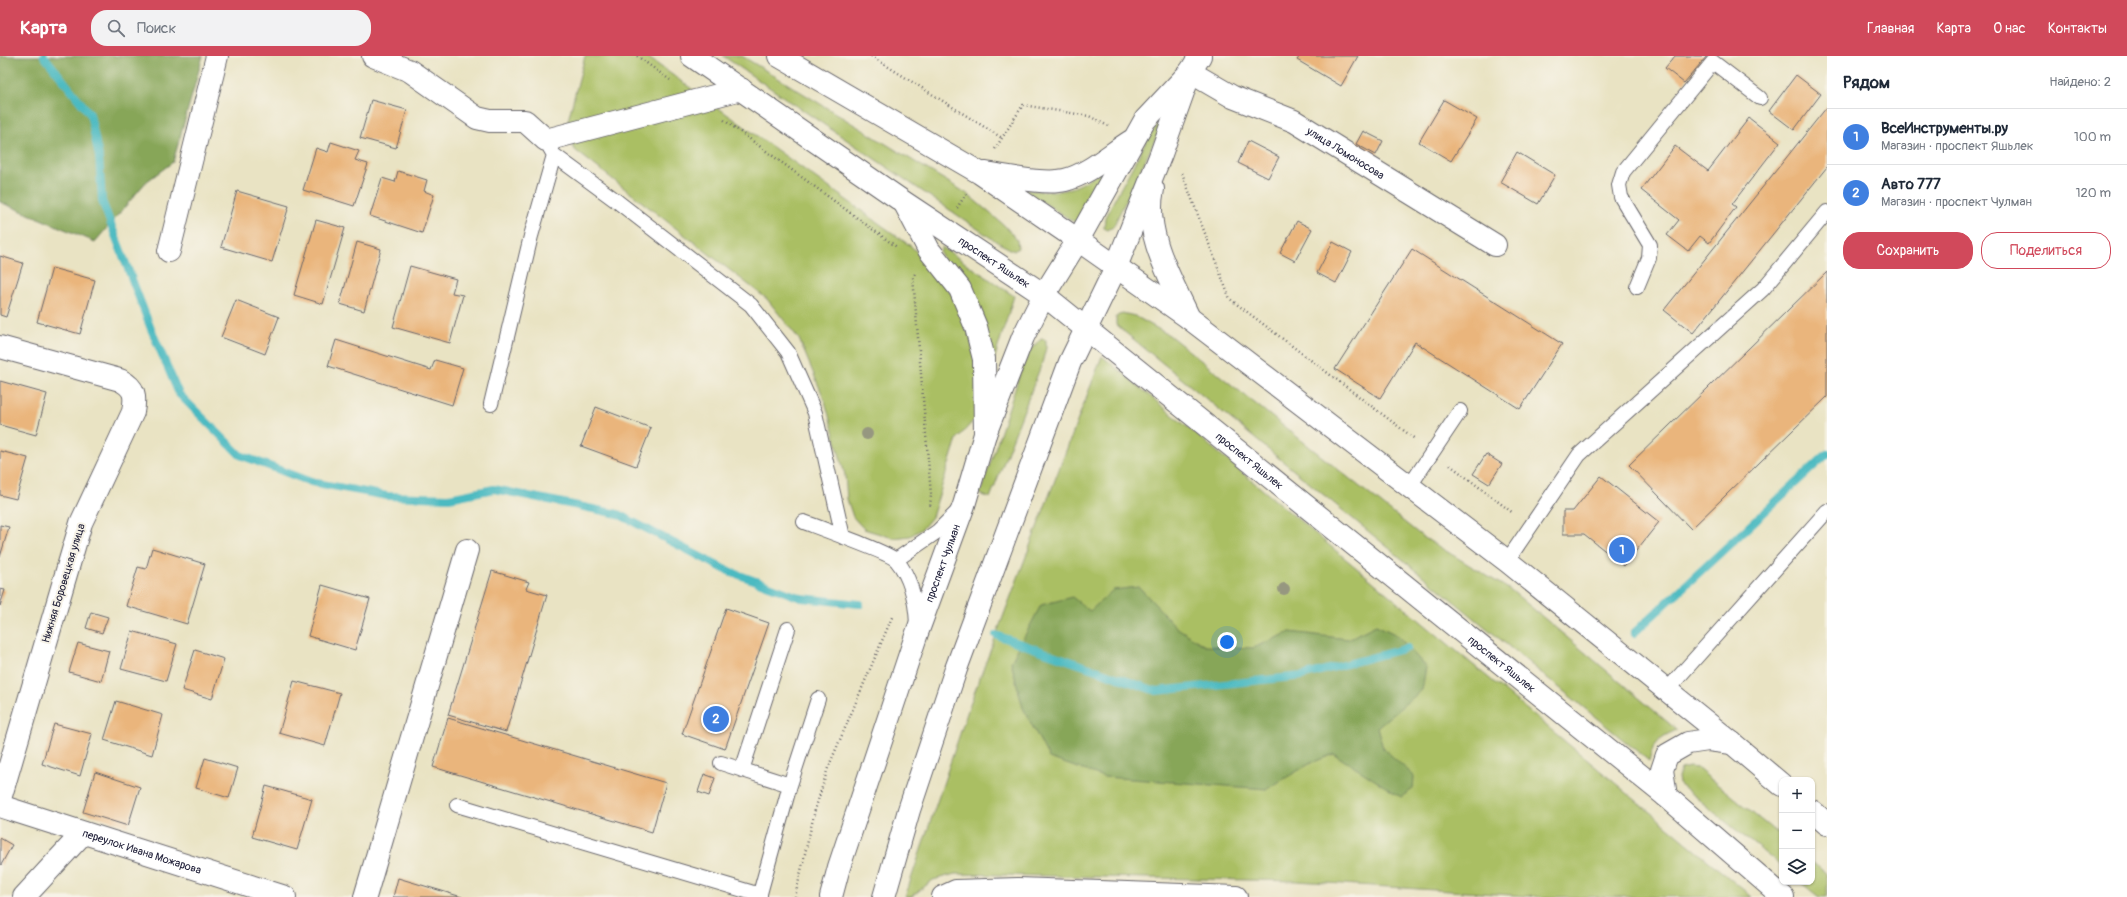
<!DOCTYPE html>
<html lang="ru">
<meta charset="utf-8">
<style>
:root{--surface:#fff;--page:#f2f2f3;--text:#1f2937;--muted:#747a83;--line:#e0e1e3;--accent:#d1495b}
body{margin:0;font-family:Pangolin,sans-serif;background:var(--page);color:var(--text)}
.controls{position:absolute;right:12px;bottom:12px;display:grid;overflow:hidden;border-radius:8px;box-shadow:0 1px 3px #0004}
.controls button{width:36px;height:36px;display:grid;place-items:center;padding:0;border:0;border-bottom:1px solid var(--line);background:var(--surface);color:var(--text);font:20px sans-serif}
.you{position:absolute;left:1227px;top:586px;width:14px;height:14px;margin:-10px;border:3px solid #fff;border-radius:50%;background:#1a73e8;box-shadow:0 0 0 6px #1a73e833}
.badge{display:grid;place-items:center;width:26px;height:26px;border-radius:50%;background:var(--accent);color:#fff;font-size:13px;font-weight:700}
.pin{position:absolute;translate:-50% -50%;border:2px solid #fff;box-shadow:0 1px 4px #0006}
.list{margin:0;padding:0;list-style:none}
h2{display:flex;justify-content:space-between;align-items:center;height:52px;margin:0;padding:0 16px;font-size:17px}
h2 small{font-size:13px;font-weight:400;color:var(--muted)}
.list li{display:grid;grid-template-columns:26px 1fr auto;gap:12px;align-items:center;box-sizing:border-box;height:56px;padding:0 16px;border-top:1px solid var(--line)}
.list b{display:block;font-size:15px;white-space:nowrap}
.list p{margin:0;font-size:13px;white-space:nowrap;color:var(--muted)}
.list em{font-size:13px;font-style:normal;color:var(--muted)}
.actions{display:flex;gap:8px;padding:12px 16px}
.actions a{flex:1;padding:9px 0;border:1px solid var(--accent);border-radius:16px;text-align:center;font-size:14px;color:var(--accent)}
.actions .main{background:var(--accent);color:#fff}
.icon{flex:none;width:22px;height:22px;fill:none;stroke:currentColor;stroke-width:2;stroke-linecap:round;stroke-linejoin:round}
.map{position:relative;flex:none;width:1827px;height:841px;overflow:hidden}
header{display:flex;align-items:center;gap:24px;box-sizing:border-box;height:56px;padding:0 20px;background:var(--accent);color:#fff}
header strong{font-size:19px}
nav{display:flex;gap:22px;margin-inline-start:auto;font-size:14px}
.search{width:280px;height:36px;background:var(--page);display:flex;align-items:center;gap:10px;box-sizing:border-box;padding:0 14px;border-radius:16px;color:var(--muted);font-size:15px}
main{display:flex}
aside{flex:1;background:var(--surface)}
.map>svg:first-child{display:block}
</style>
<header>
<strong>Карта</strong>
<div class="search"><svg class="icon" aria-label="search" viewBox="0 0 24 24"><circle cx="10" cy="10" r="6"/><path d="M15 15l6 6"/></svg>Поиск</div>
<nav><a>Главная</a><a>Карта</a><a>О нас</a><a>Контакты</a></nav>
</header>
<main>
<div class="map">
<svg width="1827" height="841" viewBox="0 0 1827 841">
<rect width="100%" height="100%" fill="#f7f3e8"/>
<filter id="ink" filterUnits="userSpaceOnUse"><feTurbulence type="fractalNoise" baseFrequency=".025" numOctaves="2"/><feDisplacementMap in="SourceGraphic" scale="8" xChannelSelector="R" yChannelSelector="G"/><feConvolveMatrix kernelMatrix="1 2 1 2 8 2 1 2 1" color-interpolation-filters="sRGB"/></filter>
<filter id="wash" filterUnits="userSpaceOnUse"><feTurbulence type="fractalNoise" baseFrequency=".012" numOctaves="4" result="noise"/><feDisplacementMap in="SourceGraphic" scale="16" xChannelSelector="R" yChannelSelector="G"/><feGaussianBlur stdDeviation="0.9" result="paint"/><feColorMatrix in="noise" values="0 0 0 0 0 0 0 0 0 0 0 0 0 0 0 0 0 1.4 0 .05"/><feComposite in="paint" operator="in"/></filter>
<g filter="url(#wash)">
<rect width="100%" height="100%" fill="#e9e3c3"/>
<path fill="#aabf63" stroke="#66704f" d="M585,0H646L912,191L940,221L956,245L969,275L978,322L975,363L957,383L932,461L922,473L910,480L893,482L864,473L853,461L847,443L845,419L825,345L799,283L767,243L575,94L569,81L567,68Z
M723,0H742L966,137L1004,169L1017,184L1018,192L1014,195L997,186Z
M1166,57L1159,76L1113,171L1108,174L1104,172L1105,161L1148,82Z
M1108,110L1079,169L1022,133C1064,139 1074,135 1108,110Z
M942,191L1014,240L993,307L940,196Z
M1122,257L1135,260L1169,279L1423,481L1512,535L1677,674C1660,681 1653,686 1649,705L1116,269V261Z
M1041,283L1046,284V292L1042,307L990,442L980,438L1019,321L1030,294Z
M1102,300L1752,841H1541L1297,825L955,818L933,824L911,841H905L970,648Z
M1689,711L1697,712L1782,781V811L1679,728L1678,721L1681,713Z
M1812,806L1827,818V841H1819L1800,826H1812Z"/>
<path fill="#87a659" stroke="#54644a" d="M0,0H203L173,106L146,126L95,186L0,146Z
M1139,531L1176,571L1205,590L1253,592L1290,576L1348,583L1376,569L1397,579L1426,611L1422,634L1377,671L1383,692L1414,720L1413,733L1401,741L1334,698L1311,707L1267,733L1104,721L1049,702L1023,652L1011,606L1041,549L1072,541L1090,555L1113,534Z"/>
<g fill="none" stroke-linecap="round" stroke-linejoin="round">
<path stroke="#4bbac1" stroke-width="8" d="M44,0L90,58L99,101L102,145L151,273L179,338L240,399L311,426L387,440L449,442L494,433L618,458L726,514L801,542L860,548
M1634,577L1827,398
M996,579L1156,635L1302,620L1407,592"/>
</g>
<g id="blocks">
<path fill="#eab57b" d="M1300,0H1358L1341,30L1297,4Z
M1675,0H1707L1684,27L1665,12Z
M1796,19L1821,38L1794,74L1769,55Z
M371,44L407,54L396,92L360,82Z
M1444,44L1477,63L1451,105L1419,86Z
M1827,51V111L1693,277L1664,254Z
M1749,62L1780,86L1732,148L1736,151L1709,187L1700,180L1688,195L1667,179L1679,164L1641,134L1675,90L1708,115Z
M1363,75L1383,85L1376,99L1356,88Z
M1248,85L1279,101L1268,122L1238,107Z
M331,86L359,95L355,104L368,108L354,150L303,134L316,92L328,96Z
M1517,96L1555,119L1538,148L1500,126Z
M398,115L427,124L424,135L434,139L422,177L370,160L382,122L395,126Z
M237,135L289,150L272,206L221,191Z
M316,164L345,172L323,248L294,239Z
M1297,165L1312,173L1295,205L1280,197Z
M357,186L381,193L364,255L340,248Z
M1333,186L1352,196L1336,227L1317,217Z
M1412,193L1562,288L1520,353L1415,286L1380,342L1335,313Z
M0,200L23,207L6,261L0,259Z
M410,210L456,223L452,237L463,239L450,287L393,271Z
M52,212L95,224L80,278L37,266Z
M1827,216V341L1691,473L1629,409Z
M236,244L279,261L265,298L221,281Z
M336,284L431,314L435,304L463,312L452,349L328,310Z
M0,325L47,338L36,379L0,369Z
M596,351L651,372L636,410L581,390Z
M0,395L28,402L16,443L0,439Z
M1486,398L1502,408L1489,428L1473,418Z
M1601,420L1659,466L1624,510L1584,478H1563V455H1573Z
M0,469L9,471L0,501Z
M152,492L205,508L187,568L126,550L138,511L146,513Z
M492,515L529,526L526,533L547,539L506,676L448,659Z
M322,529L370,543L355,594L308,580Z
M0,533L5,534L0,550Z
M726,552L769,567L725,693L682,678Z
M91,556L108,561L102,577L86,572Z
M132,575L177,588L166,625L121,613Z
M78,587L109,595L101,625L69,616Z
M195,594L224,603L212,643L182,634Z
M294,625L340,637L325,690L279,677Z
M116,645L163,659L152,699L104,684Z
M448,662L666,727L652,776L433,711Z
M54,668L92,678L80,720L42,708Z
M205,702L238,712L229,742L196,732Z
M95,716L140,731L128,770L83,756Z
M704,718L715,722L709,740L698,736Z
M266,730L312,743L297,794L252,781Z
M0,782L12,789L1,809L0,808Z
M398,822L462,841H393Z"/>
</g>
</g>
<g filter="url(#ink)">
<use href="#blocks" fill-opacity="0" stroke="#68666b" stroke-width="1"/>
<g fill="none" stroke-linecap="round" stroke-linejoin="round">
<g stroke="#68666b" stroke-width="16">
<path id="service" d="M554,99L618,146L751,249L788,296L815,357L843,481
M1637,231L1649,202L1650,189L1621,141L1619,129L1623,116L1713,6L1760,42
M491,348L531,180L554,99L550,92
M1409,431L1460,355
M804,466C817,471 892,498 897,505C911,522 916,547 917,568
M896,504L938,475L958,455
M1507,505L1579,399L1763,233L1827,156
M1667,634L1827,455
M721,707L790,729
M742,714L788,573
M457,749L760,839
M759,841L790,729L818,643"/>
</g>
<g stroke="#68666b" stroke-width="24">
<g id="minor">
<path d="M373,0L410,15L477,62L490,65H525L546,84L741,33"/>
<path id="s1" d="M1190,16L1233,41L1294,65L1495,189"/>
<path d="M169,195L217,0"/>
<path d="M0,291L120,324C135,332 136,339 133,356L81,467L0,743"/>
<path id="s2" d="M0,750L285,841"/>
<path d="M24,841L83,777"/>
<path d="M365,841L467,494"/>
</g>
</g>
<g stroke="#68666b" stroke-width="24">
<g id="tertiary">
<path id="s3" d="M692,0L905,147L1044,239"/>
<path d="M779,0L980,117L1078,184L1145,64L1190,16L1200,0"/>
<path d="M985,117C1006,120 1045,129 1065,124C1089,118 1110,98 1131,85"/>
<path d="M1153,133C1143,177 1171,223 1189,262"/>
<path d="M905,148L929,194L960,233L976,271L984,303L985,378"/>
<path d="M1116,211L1161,98L1187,25"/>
</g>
</g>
<g stroke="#68666b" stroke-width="24">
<g id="secondary">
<path id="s4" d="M1044,239L1666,740L1783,841"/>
<path d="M1666,740L1662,714L1667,699L1688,687L1708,684L1732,687"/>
<path d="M1812,755L1827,768"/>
<path id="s5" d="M831,841L839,811L917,577L964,449L985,378L1023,281L1044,239L1078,184L1189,262L1507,505L1732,687L1782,729"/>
<path d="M884,841L909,754L956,613L1070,306L1116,211"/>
<path d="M943,841L956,835L1018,833L1236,841"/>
</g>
</g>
<path stroke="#68666b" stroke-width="2.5" stroke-dasharray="1 3" stroke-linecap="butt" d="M637,0L670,24
M871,0L1002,82
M724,64L898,192
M995,93L1023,49L1089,60L1108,70
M1182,117L1230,243L1415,383
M957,152L966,138
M915,218L913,221L931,439L930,452
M1450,409L1513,457
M795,841L815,754L828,712L893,559"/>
<use href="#service" stroke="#fff" stroke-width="14"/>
<use href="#minor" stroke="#fff" stroke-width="22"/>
<use href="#tertiary" stroke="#fff" stroke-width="22"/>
<use href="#secondary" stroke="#fff" stroke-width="22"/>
</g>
<g fill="#969780">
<circle cx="867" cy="378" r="6"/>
<circle cx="1284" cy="533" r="6"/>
</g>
</g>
<g text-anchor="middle" stroke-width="4" stroke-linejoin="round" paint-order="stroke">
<g font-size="11" fill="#22223b" stroke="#f7f3e8">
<text dy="4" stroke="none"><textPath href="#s1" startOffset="176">улица Ломоносова</textPath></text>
<text dy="4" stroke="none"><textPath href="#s3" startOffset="366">проспект Яшьлек</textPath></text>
<text dy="4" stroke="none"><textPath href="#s4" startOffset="264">проспект Яшьлек</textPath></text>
<text dy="4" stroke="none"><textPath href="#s5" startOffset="352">проспект Чулман</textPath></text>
<text transform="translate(63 527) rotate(-73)" y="4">Нижняя Боровецкая улица</text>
<text dy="4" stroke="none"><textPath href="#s4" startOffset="588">проспект Яшьлек</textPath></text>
<text dy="4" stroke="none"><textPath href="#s2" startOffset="149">переулок Ивана Можарова</textPath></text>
</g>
</g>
</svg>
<div class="controls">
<button>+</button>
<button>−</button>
<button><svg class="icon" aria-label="layers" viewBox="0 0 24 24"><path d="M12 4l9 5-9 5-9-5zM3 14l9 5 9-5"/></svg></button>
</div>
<div class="you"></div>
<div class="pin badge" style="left:1622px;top:494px;background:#3f7fe0">1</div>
<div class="pin badge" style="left:716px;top:663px;background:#3f7fe0">2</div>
</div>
<aside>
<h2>Рядом<small>Найдено: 2</small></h2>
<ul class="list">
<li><span class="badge" style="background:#3f7fe0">1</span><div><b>ВсеИнструменты.ру</b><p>Магазин · проспект Яшьлек</p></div><em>100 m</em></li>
<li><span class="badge" style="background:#3f7fe0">2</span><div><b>Авто 777</b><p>Магазин · проспект Чулман</p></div><em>120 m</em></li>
</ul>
<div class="actions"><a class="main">Сохранить</a><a>Поделиться</a></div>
</aside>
</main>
